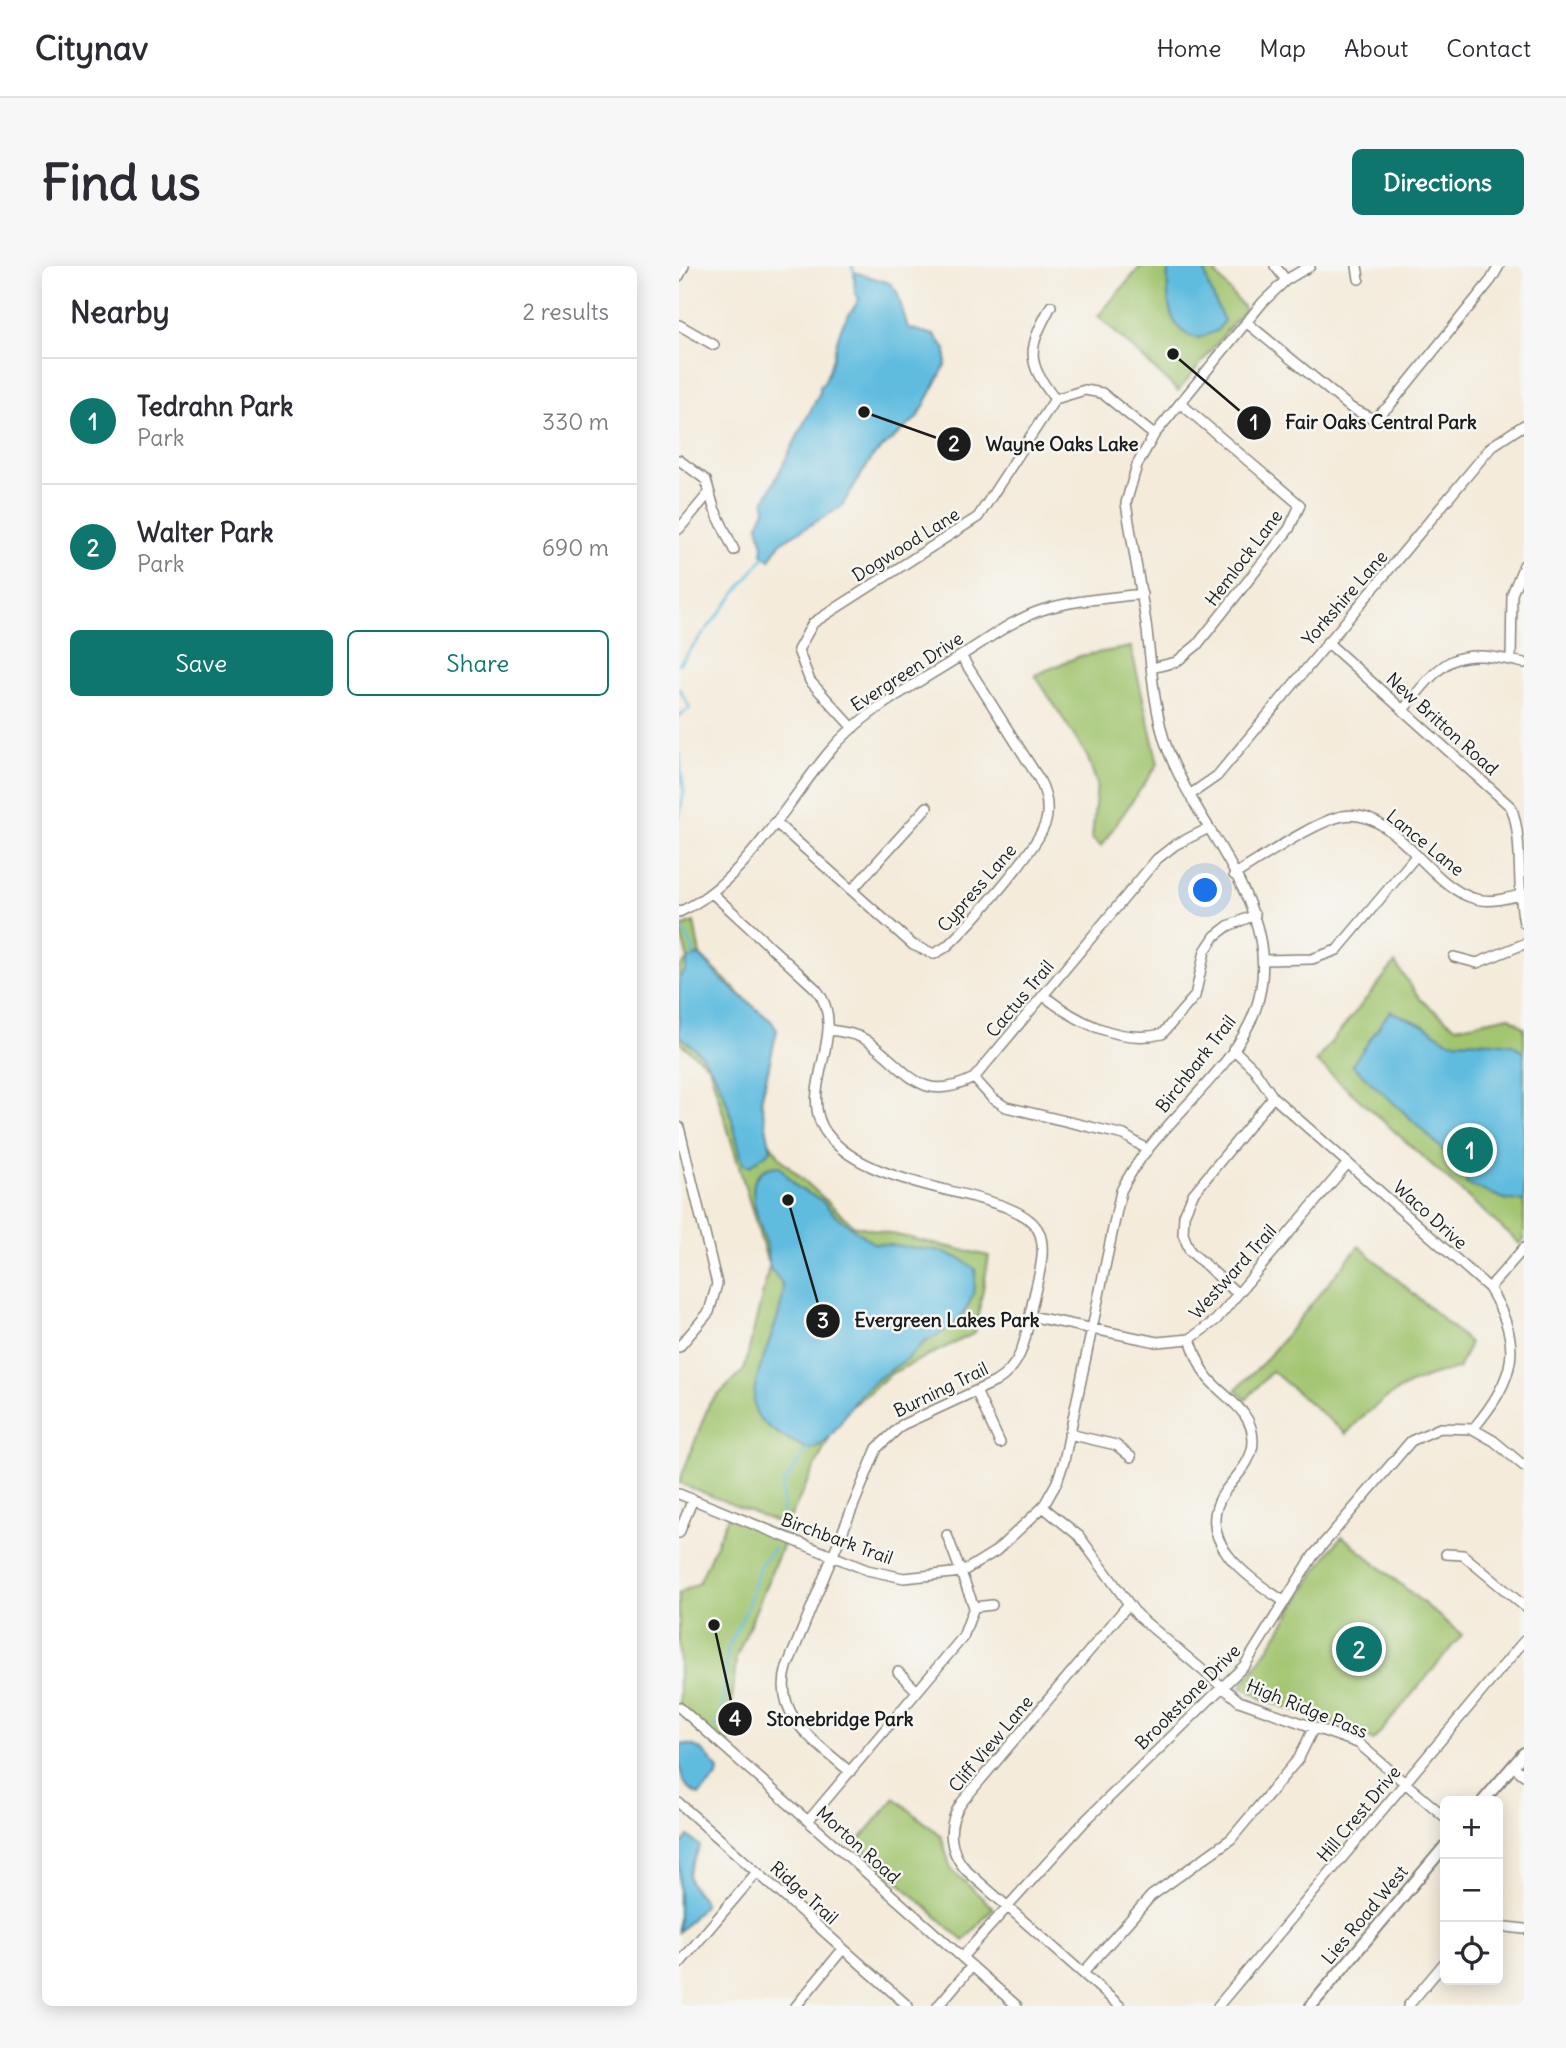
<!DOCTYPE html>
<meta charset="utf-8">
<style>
:root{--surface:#fff;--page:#f7f7f7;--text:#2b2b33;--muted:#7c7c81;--line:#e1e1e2;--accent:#0f766e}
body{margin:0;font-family:Delius,sans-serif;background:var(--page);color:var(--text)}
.controls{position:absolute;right:21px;bottom:21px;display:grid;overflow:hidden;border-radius:10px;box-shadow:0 4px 18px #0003}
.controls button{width:63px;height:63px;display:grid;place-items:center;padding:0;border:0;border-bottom:2px solid var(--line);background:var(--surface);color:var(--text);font:35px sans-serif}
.you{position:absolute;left:527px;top:625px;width:24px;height:24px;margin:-18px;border:5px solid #fff;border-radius:50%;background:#1a73e8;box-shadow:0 0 0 10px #1a73e833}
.badge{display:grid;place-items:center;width:46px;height:46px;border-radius:50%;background:var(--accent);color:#fff;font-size:23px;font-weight:700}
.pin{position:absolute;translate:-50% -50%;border:4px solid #fff;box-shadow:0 2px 7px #0006}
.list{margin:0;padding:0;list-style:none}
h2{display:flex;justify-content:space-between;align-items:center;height:91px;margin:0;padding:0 28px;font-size:30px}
h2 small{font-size:23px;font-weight:400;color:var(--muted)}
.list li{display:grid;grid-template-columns:46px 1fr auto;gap:21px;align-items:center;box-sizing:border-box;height:126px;padding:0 28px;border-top:2px solid var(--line)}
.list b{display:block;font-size:26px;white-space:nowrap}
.list p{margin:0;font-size:23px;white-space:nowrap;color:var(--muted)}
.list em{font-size:23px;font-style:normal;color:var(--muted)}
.actions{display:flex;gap:14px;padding:21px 28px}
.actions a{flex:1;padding:16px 0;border:2px solid var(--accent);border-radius:10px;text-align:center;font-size:24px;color:var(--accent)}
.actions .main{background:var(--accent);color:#fff}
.icon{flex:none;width:38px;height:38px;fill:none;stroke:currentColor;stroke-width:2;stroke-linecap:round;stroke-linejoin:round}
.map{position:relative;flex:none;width:845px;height:1740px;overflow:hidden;border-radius:10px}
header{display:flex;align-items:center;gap:42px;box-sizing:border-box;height:98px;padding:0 35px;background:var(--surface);border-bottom:2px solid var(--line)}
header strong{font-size:33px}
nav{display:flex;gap:38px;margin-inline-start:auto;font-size:24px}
.intro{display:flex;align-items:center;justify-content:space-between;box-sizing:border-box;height:168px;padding:0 42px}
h1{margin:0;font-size:49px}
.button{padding:18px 32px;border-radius:10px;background:var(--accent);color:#fff;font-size:24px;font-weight:700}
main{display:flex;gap:42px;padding:0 42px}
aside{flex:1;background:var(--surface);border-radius:10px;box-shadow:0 4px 18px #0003}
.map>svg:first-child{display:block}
</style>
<header>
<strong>Citynav</strong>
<nav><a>Home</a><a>Map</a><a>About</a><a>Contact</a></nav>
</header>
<div class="intro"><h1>Find us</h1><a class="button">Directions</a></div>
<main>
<aside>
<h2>Nearby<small>2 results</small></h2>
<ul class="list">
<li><span class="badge">1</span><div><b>Tedrahn Park</b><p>Park</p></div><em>330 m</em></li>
<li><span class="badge">2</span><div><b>Walter Park</b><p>Park</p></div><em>690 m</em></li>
</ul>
<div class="actions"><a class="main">Save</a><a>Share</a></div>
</aside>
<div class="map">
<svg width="845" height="1740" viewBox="0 0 845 1740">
<rect width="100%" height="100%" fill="#f6f6f2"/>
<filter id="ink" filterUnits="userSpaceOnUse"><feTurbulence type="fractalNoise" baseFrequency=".0143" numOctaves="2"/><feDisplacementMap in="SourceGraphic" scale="14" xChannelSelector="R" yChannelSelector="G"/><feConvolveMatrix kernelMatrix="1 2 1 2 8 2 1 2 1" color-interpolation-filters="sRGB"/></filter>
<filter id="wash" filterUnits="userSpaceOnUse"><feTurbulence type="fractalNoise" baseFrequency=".00686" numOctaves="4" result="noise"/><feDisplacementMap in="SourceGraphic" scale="28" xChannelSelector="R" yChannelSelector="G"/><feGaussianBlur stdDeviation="1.57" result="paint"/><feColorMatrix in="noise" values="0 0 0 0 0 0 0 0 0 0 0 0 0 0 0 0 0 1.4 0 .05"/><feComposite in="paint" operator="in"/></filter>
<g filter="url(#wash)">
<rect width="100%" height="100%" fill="#f4ebda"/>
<path fill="#a2c56f" stroke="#5f7046" stroke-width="2" d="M462,0H536L537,8L566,43L499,125L419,50Z
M452,381L479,498L422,580L413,573L418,518L408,490L356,409L401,390Z
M15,656L21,689L98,764L82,835L88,873L104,895L174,959L310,990L296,1067L213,1107L161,1150L107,1260L0,1217L30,1138L65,1104L90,1001L30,800L0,776V702L9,693L0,662Z
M716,697L742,734L777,761L830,750L845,762V973L841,978L637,795Z
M680,980L791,1077L779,1103C735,1110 696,1135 667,1168L593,1105L567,1134L557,1123L585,1096Z
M50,1248L107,1271L57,1392L49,1484L0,1441V1327L20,1317Z
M663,1270L783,1369L694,1475L680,1466L584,1433L562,1420C600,1374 624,1317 663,1270Z
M216,1532L262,1570L272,1603L314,1642L285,1675L177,1578Z"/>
<path fill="#61bcdf" stroke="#3e6c7e" stroke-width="2" d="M489,0H525L529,19L545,55L538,65L520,72C485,67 488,26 489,0Z
M175,6L211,17L218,26L229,62L255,69L267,83V98L239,151L194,190L162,241L101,277L91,294L83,288L84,280L79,259L86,244L85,236L141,126V119L144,118C155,99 155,79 163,60C168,49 176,43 180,32L176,28Z
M21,689L43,714L92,755L98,764L82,835L92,884L71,900L64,898C54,860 49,823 24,791C18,783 8,777 0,769V712L6,705L9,693Z
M711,745L744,759L769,775L815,776L833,778L845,786V935L828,934L788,918C788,899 692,817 673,799Z
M100,900L119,922L142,934L155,948L194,977L261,985L282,993L296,1003C299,1038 279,1060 250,1074C242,1077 236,1086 229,1092C210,1106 190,1116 175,1136C164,1151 149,1184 128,1183C112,1174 89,1165 79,1150C61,1124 106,1055 104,1022C103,1012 93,1008 90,1000C88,993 89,985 87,978C80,954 56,902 100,900Z
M6,1478C20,1478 32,1493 39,1504L38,1511L20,1529C0,1522 0,1499 0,1480Z
M9,1570L21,1580C12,1606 0,1609 25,1634V1639L0,1666V1582Z"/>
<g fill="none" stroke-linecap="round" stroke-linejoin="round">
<path stroke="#61bcdf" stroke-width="2.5" d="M173,0L175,6
M0,398L86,290
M0,422L11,442L0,450
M0,488L5,526L0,551
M5,665L14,682V691
M103,1253L104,1219L128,1183
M37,1462L42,1450L49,1382L68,1342L81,1299L95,1282"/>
</g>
</g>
<g filter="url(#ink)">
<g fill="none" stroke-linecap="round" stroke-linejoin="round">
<g stroke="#88847b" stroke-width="12">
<path id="minor" d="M596,0L607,14
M678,0L680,13
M0,10L5,0
M372,40C349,82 346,95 376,133
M567,56L672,142L695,153L711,139L812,14L820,0
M0,59L35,79
M0,194L27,214L35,242L55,284
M0,263L30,227
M648,376L832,541C845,573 837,620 845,657
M832,394L833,328L845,299
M473,402L497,396L518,379L610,263L621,239L501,137
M724,444C768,390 774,381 845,397
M174,462L131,415L119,384L134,357L299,251L376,133L406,124L423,127L475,169
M512,528L538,510L813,180L845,159
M96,556L234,679L255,688L267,681C289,661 360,582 367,555C370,541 367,526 360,513L282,390
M555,609C582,593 636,555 664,550C716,541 750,622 797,633C813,637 829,632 845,628
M173,624L248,541
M34,628L137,723C173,767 114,826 149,869C196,930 340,921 360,966C369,986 357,1018 353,1039C347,1069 345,1099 316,1116L223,1159L198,1182L108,1401C93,1451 139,1477 171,1506
M0,646C64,618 107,537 151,485C185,444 236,419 280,391C306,375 333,354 363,344C395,334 429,332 463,328
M775,691L798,697L845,678
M584,694L633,693L658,684L737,590
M364,729C396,755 440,778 483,768L516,730L526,685L536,670L549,660L576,649
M151,764C163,766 176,767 187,774C229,802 239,840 295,812L478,593L496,579L530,562
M554,783L575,803L594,831L810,1022C845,1078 837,1112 794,1163
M295,812L313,832L327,841L445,869L469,884
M0,861L38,1018L30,1046L0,1081
M810,1022L845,982
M559,1028L511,985L504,968L505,949L514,928L594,831
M351,1050L478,1076L511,1073L537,1054L669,897
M511,1073C516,1086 520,1101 529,1112C545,1132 574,1144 574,1175C574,1195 557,1210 546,1225C512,1273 570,1313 606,1336
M297,1125L321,1177
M390,1168L437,1179L452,1191
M0,1228L188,1304L225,1312L283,1306L317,1285L364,1241L378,1216L385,1195L442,925C473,859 554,810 577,742C610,642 513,561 485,473C474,436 472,395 467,357C461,317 453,277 447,237L458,199L475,169L584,36L607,14L631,0
M364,1241L400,1270L458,1349L560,1435L679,1477L766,1551
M0,1267L14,1233
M268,1269L295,1341
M767,1288L784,1289L845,1340
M219,1406L238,1425
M0,1441L338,1740
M834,1500L845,1509
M0,1537L229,1740
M129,1555L284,1371L295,1341L313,1339
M819,1660L845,1663
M283,1691L408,1553L566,1399L634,1290L732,1175L761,1162L794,1163L815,1175L845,1200
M0,1698L78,1606
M404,1707L472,1630L552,1573L620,1492L635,1461
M117,1740L164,1683
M259,1740L293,1700
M441,1740L288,1605C269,1585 267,1558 283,1536L449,1339
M539,1740L845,1375
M729,1740L766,1696"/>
</g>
<g stroke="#88847b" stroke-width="14">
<path id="tertiary" d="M804,1535L845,1487
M632,1740L766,1580"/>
</g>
<use href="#minor" stroke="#fff" stroke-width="9"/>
<use href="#tertiary" stroke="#fff" stroke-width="10"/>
</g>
</g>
<g text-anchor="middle" stroke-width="5" stroke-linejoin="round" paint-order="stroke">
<g font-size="18" fill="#1c1c1c" stroke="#f6f6f2">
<text transform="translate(227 279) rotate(-32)" y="6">Dogwood Lane</text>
<text transform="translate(565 292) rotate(-53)" y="6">Hemlock Lane</text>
<text transform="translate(666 332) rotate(-49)" y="6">Yorkshire Lane</text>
<text transform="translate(228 406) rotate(-33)" y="6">Evergreen Drive</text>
<text transform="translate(763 458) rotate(42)" y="6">New Britton Road</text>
<text transform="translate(746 577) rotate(39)" y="6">Lance Lane</text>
<text transform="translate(298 622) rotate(-49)" y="6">Cypress Lane</text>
<text transform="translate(341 733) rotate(-50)" y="6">Cactus Trail</text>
<text transform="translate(517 798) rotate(-52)" y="6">Birchbark Trail</text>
<text transform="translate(751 949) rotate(42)" y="6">Waco Drive</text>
<text transform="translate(554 1006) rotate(-48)" y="6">Westward Trail</text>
<text transform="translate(262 1124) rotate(-26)" y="6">Burning Trail</text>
<text transform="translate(158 1273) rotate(20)" y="6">Birchbark Trail</text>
<text transform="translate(509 1431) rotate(-45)" y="6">Brookstone Drive</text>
<text transform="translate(628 1443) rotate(22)" y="6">High Ridge Pass</text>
<text transform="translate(312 1478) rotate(-50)" y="6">Cliff View Lane</text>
<text transform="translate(680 1548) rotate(-50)" y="6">Hill Crest Drive</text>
<text transform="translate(179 1579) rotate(42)" y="6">Morton Road</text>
<text transform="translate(125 1627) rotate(42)" y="6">Ridge Trail</text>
<text transform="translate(686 1649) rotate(-50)" y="6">Lies Road West</text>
</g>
</g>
<path fill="none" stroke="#1c1c1c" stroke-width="2.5" d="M494 88L575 157M185 146L275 178M109 934L144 1055M35 1359L56 1453"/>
<g fill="#1c1c1c" stroke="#f6f6f2" stroke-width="2.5">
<circle cx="494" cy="88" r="7"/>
<circle cx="185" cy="146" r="7"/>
<circle cx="109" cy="934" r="7"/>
<circle cx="35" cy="1359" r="7"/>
<circle cx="575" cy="157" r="18"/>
<circle cx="275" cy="178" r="18"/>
<circle cx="144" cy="1055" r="18"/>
<circle cx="56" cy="1453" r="18"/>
</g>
<g font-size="21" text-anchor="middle" font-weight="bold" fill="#fff">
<text x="575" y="164">1</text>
<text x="275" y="185">2</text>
<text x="144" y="1062">3</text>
<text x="56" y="1460">4</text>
</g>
<g font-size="19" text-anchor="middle" font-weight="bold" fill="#1c1c1c" stroke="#f6f6f2" stroke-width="5" stroke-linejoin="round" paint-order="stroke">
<text x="702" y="163">Fair Oaks Central Park</text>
<text x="383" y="185">Wayne Oaks Lake</text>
<text x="268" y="1061">Evergreen Lakes Park</text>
<text x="161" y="1460">Stonebridge Park</text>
</g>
</svg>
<div class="controls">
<button>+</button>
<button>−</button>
<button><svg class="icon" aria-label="locate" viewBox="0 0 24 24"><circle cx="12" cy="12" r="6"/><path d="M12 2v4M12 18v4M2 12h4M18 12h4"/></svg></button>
</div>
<div class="you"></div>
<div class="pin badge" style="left:791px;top:884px">1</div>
<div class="pin badge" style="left:680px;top:1383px">2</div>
</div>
</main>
